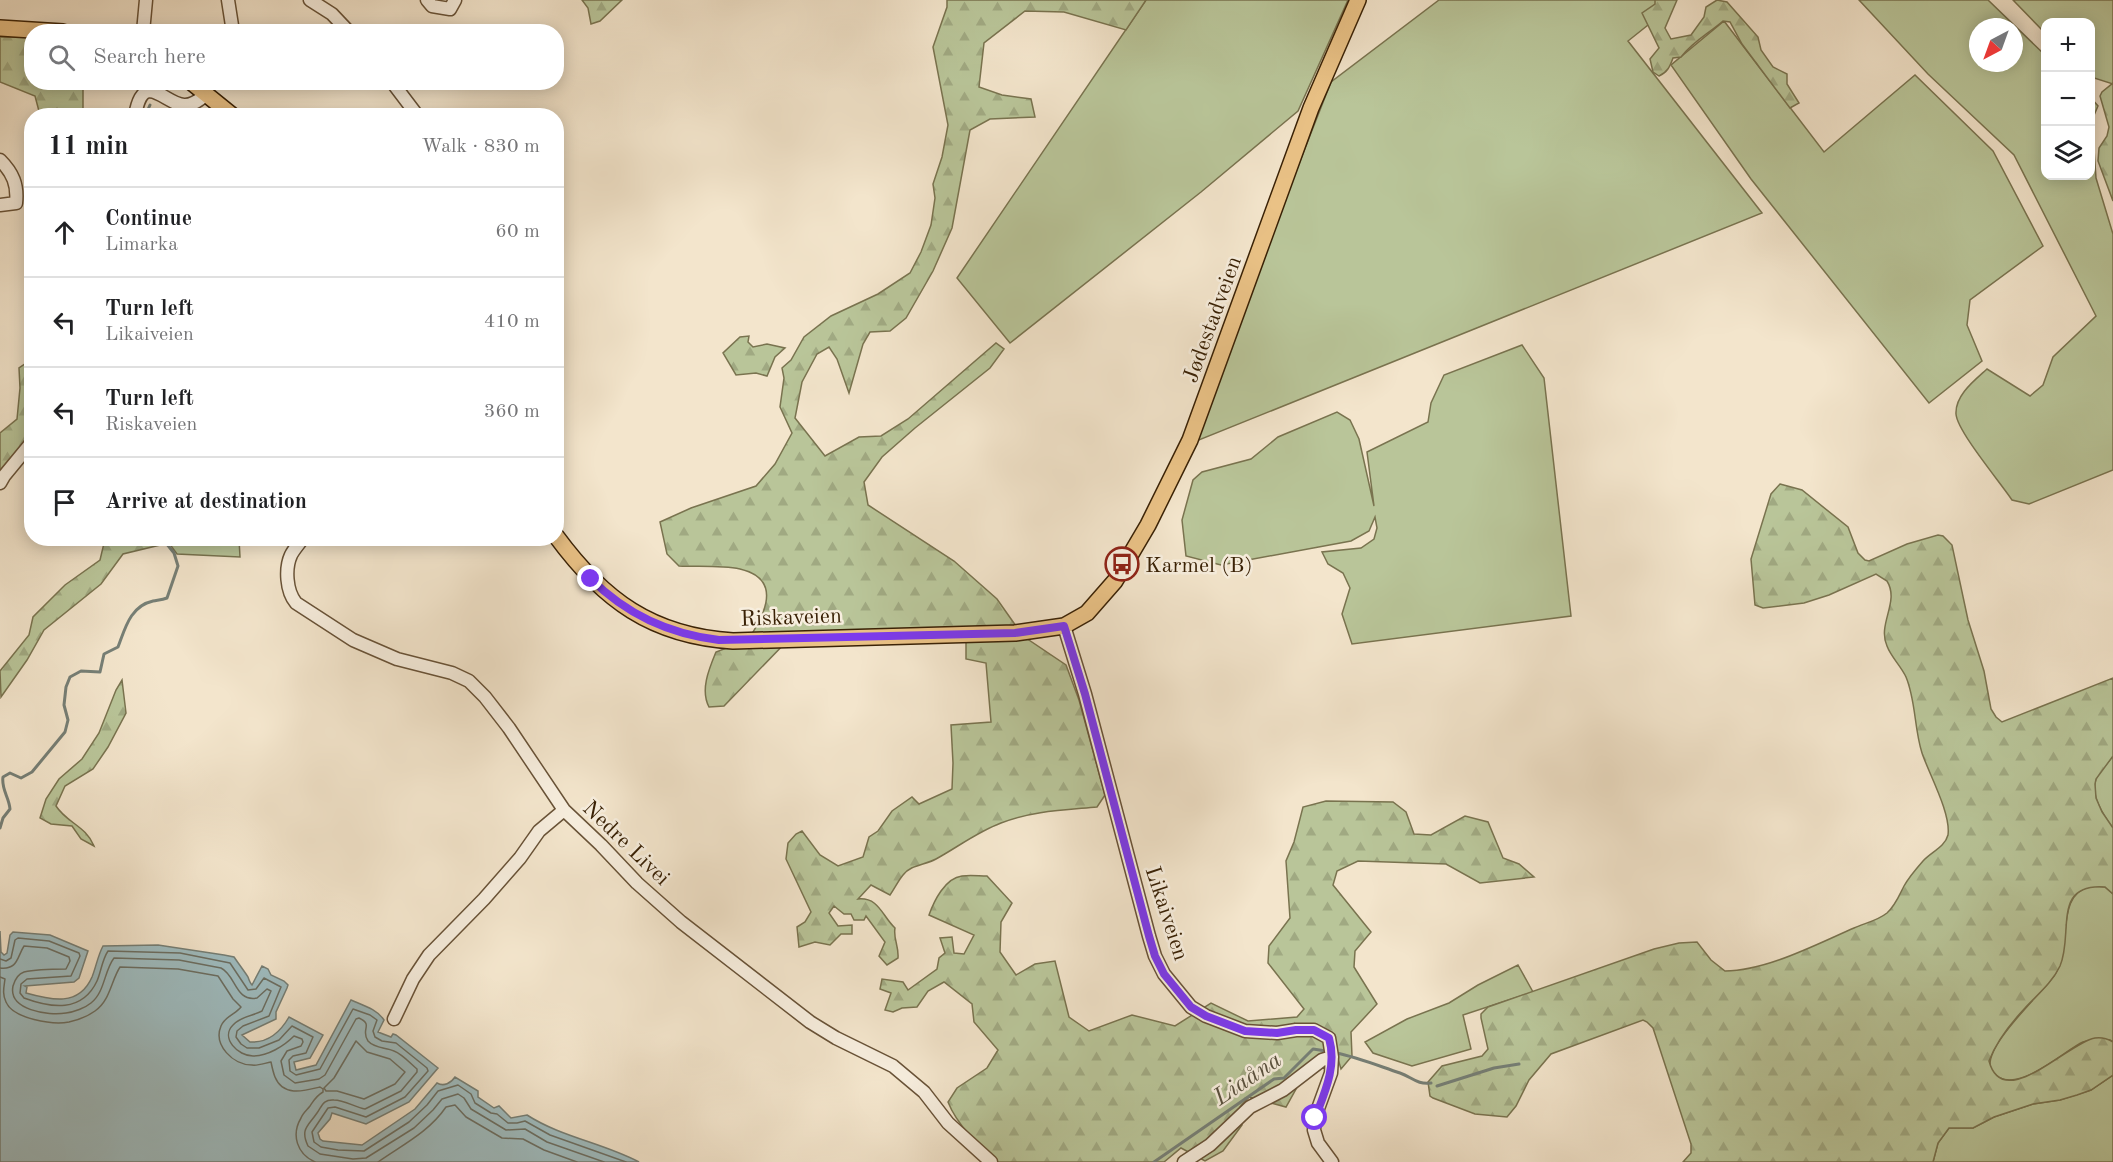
<!DOCTYPE html>
<meta charset="utf-8">
<style>
:root{--surface:#fff;--page:#f2f2f2;--text:#202124;--muted:#757577;--line:#e0e0e0}
body{margin:0;font-family:"Old Standard TT",serif;background:var(--page);color:var(--text)}
.controls{position:absolute;right:18px;top:18px;display:grid;overflow:hidden;border-radius:12px;box-shadow:0 3px 15px #0003}
.controls button{width:54px;height:54px;display:grid;place-items:center;padding:0;border:0;border-bottom:2px solid var(--line);background:var(--surface);color:var(--text);font:30px sans-serif}
.compass{position:absolute;left:1969px;top:18px;width:54px;height:54px;border-radius:50%;background:var(--surface);box-shadow:0 3px 15px #0003;rotate:221deg}
.stop{position:absolute;width:18px;height:18px;margin:-14px;border:4px solid #7c3aed;border-radius:50%;background:#fff}
.stop.end{background:#7c3aed;border-color:#fff;box-shadow:0 2px 6px #0008}
.list{margin:0;padding:0;list-style:none}
h2{display:flex;justify-content:space-between;align-items:center;height:78px;margin:0;padding:0 24px;font-size:26px}
h2 small{font-size:20px;font-weight:400;color:var(--muted)}
.list li{display:grid;grid-template-columns:39px 1fr auto;gap:18px;align-items:center;box-sizing:border-box;height:90px;padding:0 24px;border-top:2px solid var(--line)}
.list b{display:block;font-size:22px;white-space:nowrap}
.list p{margin:0;font-size:20px;white-space:nowrap;color:var(--muted)}
.list em{font-size:20px;font-style:normal;color:var(--muted)}
.icon{flex:none;width:33px;height:33px;fill:none;stroke:currentColor;stroke-width:2;stroke-linecap:round;stroke-linejoin:round}
.map{position:relative;flex:none;width:2113px;height:1162px;overflow:hidden}
.search{position:absolute;background:var(--surface);box-shadow:0 3px 15px #0003;left:24px;top:24px;width:540px;height:66px;display:flex;align-items:center;gap:15px;box-sizing:border-box;padding:0 21px;border-radius:24px;color:var(--muted);font-size:22px}
.panel{position:absolute;background:var(--surface);box-shadow:0 3px 15px #0003;left:24px;top:108px;width:540px;height:438px;border-radius:24px}
.map>svg:first-child{display:block}
</style>
<div class="map">
<svg width="2113" height="1162" viewBox="0 0 2113 1162">
<defs>
<pattern id="forest-firs" width="22" height="20" patternUnits="userSpaceOnUse" patternTransform="scale(1.5)"><rect width="22" height="20" fill="#b9c599"/><path d="M5 1l3.5 6h-7zM16 11l3.5 6h-7z" fill="#a0a982"/></pattern>
</defs>
<rect width="100%" height="100%" fill="#f3e5cc"/>
<filter id="stains"><feTurbulence type="fractalNoise" baseFrequency=".00333" numOctaves="4"/><feColorMatrix values="0 0 0 0 .2 0 0 0 0 .09 0 0 0 0 .02 0 0 0 .5 -.17"/></filter>
<radialGradient id="worn" r=".72"><stop offset=".6" stop-color="#630" stop-opacity="0"/><stop offset="1" stop-color="#630" stop-opacity=".3"/></radialGradient>
<path fill="#b9c599" stroke="#79734f" stroke-width="1.5" fill-rule="evenodd" d="M1146,0H1348L1298,111L1201,192L1010,343L957,278Z
M1439,0H1657L1663,13L1628,41L1762,213L1189,444L1331,82Z
M1859,0H1988L2045,55L2046,176H2090L2091,98L2098,106L2092,120L2096,178L2113,234V470L2029,504L2012,500C2000,482 1957,431 1956,414C1955,395 1975,380 1987,369L2030,396L2043,385L2053,357L2096,316L2014,155L1928,74ZM1978,27H2014V63H1978Z
M2013,0H2113V84L2091,77L2090,22H2046L2045,33Z
M1724,21L1824,152L1915,75L1993,151L2043,246L1970,300L1967,325L1982,361L1929,403L1751,179L1671,65Z
M1522,345L1544,378L1571,616L1352,644L1342,614L1350,588L1343,573L1328,564L1322,552L1361,548L1374,539L1377,528L1375,517L1369,531L1351,541L1221,565L1186,556L1182,520L1193,480L1202,472L1251,459L1278,437L1337,412L1350,420L1359,439L1374,506L1367,452L1428,422L1431,403L1444,375Z
M166,539H239L240,557L177,554Z
M2113,756V828C2104,816 2090,796 2096,779C2099,771 2108,763 2113,756Z
M2092,886L2105,887L2113,894V1042L2110,1040C2102,1040 2091,1039 2083,1042C2063,1051 2012,1100 1992,1071C1978,1051 2042,993 2054,976C2074,948 2053,894 2092,886Z
M1518,965L1533,992L1463,1015L1471,1049L1412,1066L1373,1053L1365,1042L1407,1019L1449,1003L1478,985Z
M2113,1075V1162H1933L1938,1143L1949,1128H1973L1994,1117L2033,1104L2060,1100L2091,1090Z"/>
<path fill="url(#forest-firs)" stroke="#79734f" stroke-width="1.5" d="M582,0H622L600,21L591,24L588,8Z
M947,0H1146L1126,30L1064,12L1025,11L984,43L979,87L1002,95L1031,99L1035,117L990,119L970,130L952,228L933,271L906,318L890,331L870,332L863,344L849,393L837,359L829,347L817,354L802,382L795,418L825,456L859,437L881,436L908,419L996,343L1004,349L990,368L915,428L882,457L864,482L868,505L954,561L997,599L1023,636L1066,665L1079,700L1105,795L1097,807C1065,810 1031,811 1001,823C977,832 958,847 936,859C925,865 910,865 903,875C898,881 895,888 890,895L871,885L858,899C879,897 882,916 895,928C893,938 899,946 898,958L887,965L879,956L885,942L866,916L864,920H854L851,914H844L834,906L829,913L838,926L852,925V934H841L830,945L815,942L799,947L797,927L805,922L811,912L786,859L788,843L796,834L802,831L820,855L838,866L863,857L869,837L878,831L892,811L912,797L919,804L952,789L953,763L951,725L991,722L986,663L966,659V629L790,638L724,706L709,707C700,690 709,669 716,652L729,647H743C761,622 787,580 740,569C721,565 698,567 679,566L667,554L660,522L691,508L756,486L775,464L792,433L780,407L784,378L782,368L791,360L804,337L831,316L878,294L910,273L921,252L931,225L935,198L933,184L942,157L948,125L933,47L947,7Z
M1655,0H1677L1665,28L1671,39L1691,35L1704,17L1706,7L1717,0L1727,2L1758,37L1761,50L1773,67L1787,74V84L1799,103L1790,108L1742,44L1730,22L1723,21C1708,34 1693,41 1681,57L1673,58C1670,66 1668,72 1659,76L1653,72L1650,59L1659,48L1642,13L1655,4Z
M0,37H31L32,82L83,83V115H40L35,96L0,82Z
M2113,83V201L2098,161L2099,148L2107,136L2109,127L2100,96L2102,92Z
M749,336L748,342L753,347L767,344L785,348L775,357L767,376L756,373L736,375L723,353L740,337Z
M31,360V432L0,475V433L17,419L20,388L19,368Z
M1780,484L1802,490L1848,527L1858,553L1865,560L1869,561L1907,544L1938,535L1943,536L1952,545L1968,620L1984,671L1991,709L1996,717L2002,722L2113,678V756L2096,779L2095,784L2096,798L2102,812L2113,828V894L2105,887C2051,883 2074,934 2060,966C2052,983 2037,995 2025,1008C2011,1023 1996,1042 1989,1061C2003,1114 2069,1042 2095,1038C2101,1037 2108,1039 2113,1042V1075L2091,1090L2077,1095L2060,1100L2033,1104L1994,1117L1973,1128H1949L1938,1143L1933,1162H1683L1691,1153V1144L1653,1028L1647,1022L1643,1020L1551,1054L1529,1080L1516,1106L1507,1117L1475,1114L1433,1098L1430,1096L1428,1082L1442,1066L1482,1056L1488,1049L1481,1018V1014L1488,1007L1654,949L1679,943L1697,942L1711,960L1725,971C1766,971 1817,944 1854,928C1865,923 1877,921 1887,913C1895,906 1899,896 1904,886C1909,877 1916,869 1923,861C1931,852 1945,847 1948,835C1951,813 1929,774 1922,753C1914,728 1916,701 1906,677C1901,666 1891,657 1887,646C1877,624 1900,602 1887,581L1876,574L1829,595L1804,603L1763,608L1755,605L1751,559L1771,494Z
M105,539H164L160,545L123,554L101,584L44,630L27,660L1,697L0,671L29,635L33,617L65,585L100,560Z
M122,680L126,713L108,747L93,769L65,786L56,806C67,823 86,826 94,846L81,839L72,826L51,824L40,818L46,799L59,779L82,759L99,733L116,690Z
M1326,801L1393,802L1406,812L1414,834L1431,835L1465,816L1488,822L1503,858L1519,864L1534,877L1480,883L1446,864L1358,861L1337,871L1333,885L1371,932L1355,951L1354,967L1377,1004L1351,1032L1352,1056L1341,1069L1335,1049L1305,1073L1286,1107L1249,1097L1240,1107L1242,1125L1223,1151L1205,1161L1181,1148L1164,1162H997C979,1146 957,1125 948,1102L957,1088L987,1068L998,1050L974,1022L972,1004L944,982L928,991L917,1007L902,1008L893,1012L885,1010L891,993L880,989L882,979L903,982L908,990L937,969L939,958L945,953L940,938L952,937L954,953L964,954L974,935L929,915C934,901 945,878 962,876C970,875 979,876 987,876L1012,903L1001,922L1000,952L1016,975L1035,964L1055,961L1069,1017L1089,1031L1132,1015L1175,1026L1211,1003L1248,1021L1297,1017L1304,1009L1268,963L1269,946L1290,918L1286,861L1294,842L1303,807Z"/>
<path fill="#9fbdc1" stroke="#767f76" stroke-width="1.5" d="M0,931L1,952L4,955L7,953L10,935L13,932L50,935L88,951L79,978L74,982L25,986L27,987L26,993C51,1000 79,1007 92,977C96,967 98,955 103,946L158,945L224,955L234,957C236,960 247,975 248,977C249,980 250,983 252,985L262,966L268,969L271,975L284,981L288,985L287,988L276,1012V1019L242,1035L250,1042C268,1043 281,1031 289,1017L323,1035L310,1058L294,1062L296,1070L316,1065L351,1000C362,1005 377,1009 384,1020L378,1032L391,1037L393,1034L396,1035L438,1068L409,1102L366,1124L332,1113L330,1119L318,1133L320,1139L323,1141L362,1145L415,1109L437,1083C444,1087 451,1083 455,1077L478,1091V1097L494,1108L499,1106L511,1118L527,1115C561,1137 603,1143 639,1162H0Z"/>
<g fill="none" stroke-linecap="round" stroke-linejoin="round">
<path stroke="#6c6f63" stroke-width="1.5" d="M0,959L6,961L11,958L15,940L18,938L49,941L79,953L80,956L71,976L27,979L21,984L20,993L24,998C51,1008 82,1013 97,981C101,972 102,960 108,951L180,953L230,963L248,990L256,989L264,978L281,987L269,1016L243,1026L237,1031L236,1037L241,1044L247,1048H259L279,1040L292,1026L313,1037L306,1053L293,1056L289,1060L290,1071L296,1075L320,1069L353,1009L370,1015L377,1020L373,1031L375,1037L382,1041L396,1043L427,1068L428,1071L405,1097L366,1117L335,1107L328,1108L312,1132L314,1142L321,1147L338,1150L364,1151L409,1122L427,1105L438,1091L458,1085L471,1094L475,1103L491,1113L497,1114L508,1123H517L525,1121L550,1135L626,1162
M0,968C18,970 17,957 24,946L47,948L69,957L70,961L66,969C53,969 37,969 24,972C18,974 15,979 13,986C8,1010 48,1016 66,1013C74,1012 85,1008 91,1003C105,992 104,971 114,958L179,960L221,968C236,975 235,1002 257,998L267,989L271,991L262,1011C253,1016 241,1016 233,1025C220,1038 238,1056 253,1056C268,1056 284,1046 294,1036L302,1039L303,1042L301,1046L287,1051L281,1061L284,1075L295,1083L319,1079L325,1075L356,1019L359,1018C374,1025 360,1029 368,1041C375,1049 386,1047 394,1051C402,1054 410,1063 417,1069V1072L401,1091L365,1109C355,1107 344,1100 334,1100C323,1099 322,1106 317,1113C308,1126 300,1129 308,1146L320,1154L353,1159L366,1158L414,1128L433,1110L442,1099L458,1094L464,1098L471,1109L506,1130L525,1129L547,1142L604,1162
M0,977L5,979C4,987 2,994 6,1002C13,1019 53,1025 69,1022C78,1020 88,1016 95,1011C110,1001 111,981 120,967L178,969L218,976L233,999L241,1007C236,1014 225,1016 221,1026C213,1045 233,1065 252,1065C258,1066 265,1063 271,1062C272,1067 273,1072 275,1077C283,1097 304,1091 320,1087L323,1089V1092C316,1096 314,1100 310,1106C307,1110 303,1113 301,1118C291,1135 297,1154 315,1162
M356,1041L367,1052L390,1059L405,1072L395,1084L364,1099L337,1091H326L324,1088L334,1078Z
M378,1162C402,1145 429,1132 446,1107L455,1105L466,1117L502,1138L523,1139L544,1150L577,1162"/>
<path stroke="#767f76" stroke-width="3" d="M145,116L150,105
M0,828L3,818L10,809C9,797 1,789 3,777L10,773L21,778L32,772L65,732L68,720L64,705L66,687L70,677L81,671L100,672L104,654L118,647C125,629 130,606 153,601C158,600 162,600 167,598L178,566L174,553L162,538
M1336,1053C1357,1057 1379,1066 1400,1073C1412,1077 1417,1085 1431,1083
M1437,1086L1494,1068L1519,1064
M1154,1162L1274,1079L1284,1078L1313,1049L1326,1051"/>
<g stroke="#685237" stroke-width="15">
<path id="minor" d="M228,0L233,32
M310,0L332,14L349,32
M427,0L432,6L450,9L455,0
M143,32L146,0
M392,82L417,115
M135,116C143,67 166,106 185,105C194,105 200,99 207,94
M0,160C13,173 18,185 16,203L0,205
M0,483L4,476L32,442
M303,538C299,544 294,549 291,555C285,568 286,591 296,603L353,640L397,659L452,673L469,681L485,697L509,728L564,810L601,845L637,883L681,922L810,1022L836,1038L893,1066L924,1092L948,1123L991,1162
M1064,626L1085,694L1149,936L1155,956L1164,974L1191,1007L1206,1016L1245,1031L1277,1033L1296,1030H1314L1329,1038L1332,1057L1322,1060L1283,1090L1250,1107L1210,1145L1184,1162
M394,1019L413,979L429,955L484,899L520,858L539,831L564,810
M1332,1057L1331,1073L1315,1117L1314,1130L1318,1143L1332,1162"/>
</g>
<g stroke="#392105" stroke-width="18">
<path id="major" d="M0,28L63,32
M191,82L233,116
M556,536C603,600 652,636 733,641L1015,633L1064,626L1087,613L1115,581L1148,525L1190,440L1311,108L1358,0"/>
</g>
<use href="#minor" stroke="#f7eede" stroke-width="12"/>
<use href="#major" stroke="#eac286" stroke-width="15"/>
</g>
<g fill="none" stroke-linecap="round" stroke-linejoin="round">
<path stroke="#7c3aed" stroke-width="8" d="M591,579C626,614 669,634 719,640L1015,633L1064,626L1085,694L1149,936L1155,956L1164,974L1191,1007L1206,1016L1245,1031L1277,1033L1296,1030H1314L1329,1038C1337,1066 1325,1092 1315,1118"/>
</g>
<defs>
<g id="bus-ring" transform="scale(1.725)"><circle r="9.5" fill="#f7eede" stroke="#8f2418" stroke-width="1.5"/><path d="M-5-6H5V4H4V6H2V4H-2V6H-4V4H-5ZM-3.5-4V0h7V-4ZM-3.5 1.2v1.5H-2V1.2ZM2 1.2v1.5H3.5V1.2Z" fill="#8f2418"/></g>
</defs>
<g fill-rule="evenodd">
<use href="#bus-ring" x="1122" y="564"/>
</g>
<g text-anchor="middle" stroke-width="5" stroke-linejoin="round" paint-order="stroke">
<g font-size="22" fill="#392105" stroke="#f7eede">
<text transform="translate(1211 319) rotate(-70)" y="8">Jødestadveien</text>
<text transform="translate(791 616) rotate(-2)" y="8">Riskaveien</text>
<text transform="translate(627 842) rotate(44)" y="8">Nedre Livei</text>
<text transform="translate(1168 913) rotate(72)" y="8">Likaiveien</text>
</g>
<g font-size="22" fill="#392105" stroke="#f7eede" text-anchor="start">
<text x="1145" y="572">Karmel (B)</text>
</g>
<g font-size="24" font-style="italic" fill="#58503d" stroke="#f7eede">
<text transform="translate(1247 1078) rotate(-34)" y="8">Liaåna</text>
</g>
</g>
<rect width="100%" height="100%" filter="url(#stains)"/>
<rect width="100%" height="100%" fill="url(#worn)"/>
</svg>
<div class="controls">
<button>+</button>
<button>−</button>
<button><svg class="icon" aria-label="layers" viewBox="0 0 24 24"><path d="M12 4l9 5-9 5-9-5zM3 14l9 5 9-5"/></svg></button>
</div>
<svg class="compass" viewBox="-18 -18 36 36"><path d="M0-13l5 13h-10z" fill="#e53935"/><path d="M0 13l5-13h-10z" fill="#757577"/></svg>
<div class="stop" style="left:1315px;top:1118px"></div>
<div class="stop end" style="left:591px;top:579px"></div>
<div class="search"><svg class="icon" aria-label="search" viewBox="0 0 24 24"><circle cx="10" cy="10" r="6"/><path d="M15 15l6 6"/></svg>Search here</div>
<section class="panel">
<h2>11 min<small>Walk · 830 m</small></h2>
<ul class="list">
<li><svg class="icon" aria-label="ahead" viewBox="0 0 24 24"><path d="M12 20V5M6 11l6-6 6 6"/></svg><div><b>Continue</b><p>Limarka</p></div><em>60 m</em></li>
<li><svg class="icon" aria-label="left" viewBox="0 0 24 24"><path d="M17 20v-9H6M10 6l-5 5 5 5"/></svg><div><b>Turn left</b><p>Likaiveien</p></div><em>410 m</em></li>
<li><svg class="icon" aria-label="left" viewBox="0 0 24 24"><path d="M17 20v-9H6M10 6l-5 5 5 5"/></svg><div><b>Turn left</b><p>Riskaveien</p></div><em>360 m</em></li>
<li><svg class="icon" aria-label="arrive" viewBox="0 0 24 24"><path d="M6 21V4h12l-3 4 3 4H6"/></svg><div><b>Arrive at destination</b></div></li>
</ul>
</section>
</div>
